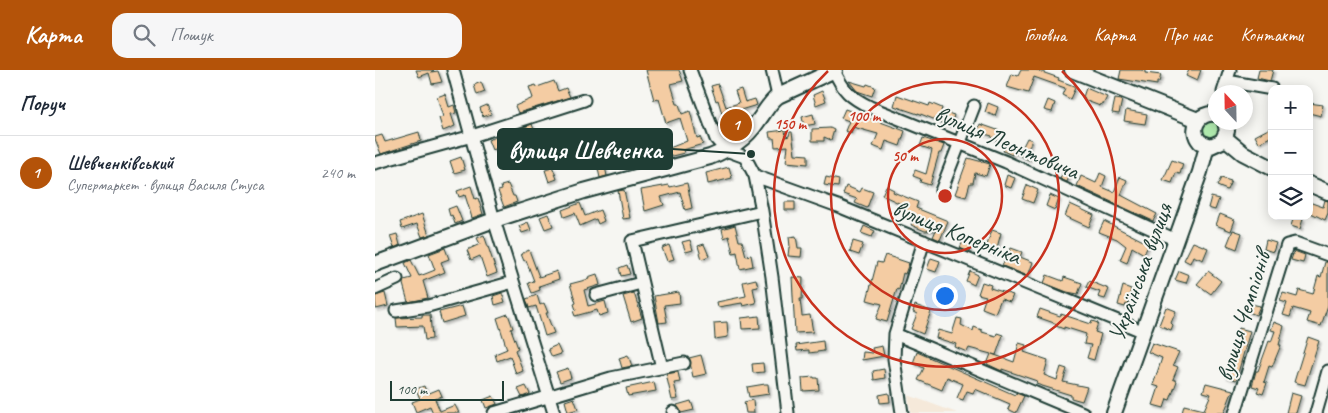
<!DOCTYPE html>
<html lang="uk">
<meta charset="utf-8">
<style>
:root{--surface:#fff;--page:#f6f6f7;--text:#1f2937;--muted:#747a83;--line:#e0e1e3;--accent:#b45309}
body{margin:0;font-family:Caveat,sans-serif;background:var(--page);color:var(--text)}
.controls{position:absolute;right:15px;top:15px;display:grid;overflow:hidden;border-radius:10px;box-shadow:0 2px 12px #0003}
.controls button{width:45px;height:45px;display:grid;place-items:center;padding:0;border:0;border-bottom:1px solid var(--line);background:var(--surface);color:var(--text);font:25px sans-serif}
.compass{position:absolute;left:833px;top:15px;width:45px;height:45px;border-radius:50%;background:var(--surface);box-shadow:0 2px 12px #0003;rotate:338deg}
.scale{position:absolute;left:15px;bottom:12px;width:114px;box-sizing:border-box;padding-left:5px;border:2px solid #1f3d34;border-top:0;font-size:14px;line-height:18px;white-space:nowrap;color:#1f3d34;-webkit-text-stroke:4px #f6f6f2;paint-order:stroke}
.you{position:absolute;left:569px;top:225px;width:18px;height:18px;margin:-12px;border:4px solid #fff;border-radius:50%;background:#1a73e8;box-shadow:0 0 0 8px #1a73e833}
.badge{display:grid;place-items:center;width:32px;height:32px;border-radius:50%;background:var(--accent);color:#fff;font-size:16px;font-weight:700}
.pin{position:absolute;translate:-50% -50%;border:2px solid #fff;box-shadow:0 1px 5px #0006}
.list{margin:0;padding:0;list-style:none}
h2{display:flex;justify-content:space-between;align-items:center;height:65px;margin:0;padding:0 20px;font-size:21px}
h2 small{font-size:16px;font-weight:400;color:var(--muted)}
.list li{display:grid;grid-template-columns:32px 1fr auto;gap:15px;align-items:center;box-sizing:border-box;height:75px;padding:0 20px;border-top:1px solid var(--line)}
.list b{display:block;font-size:19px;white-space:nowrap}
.list p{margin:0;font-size:16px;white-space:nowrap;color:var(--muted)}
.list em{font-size:16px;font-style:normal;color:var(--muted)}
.icon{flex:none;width:28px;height:28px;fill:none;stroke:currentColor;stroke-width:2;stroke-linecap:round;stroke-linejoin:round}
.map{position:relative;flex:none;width:953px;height:343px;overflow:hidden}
header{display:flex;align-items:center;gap:30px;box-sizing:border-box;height:70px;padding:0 25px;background:var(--accent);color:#fff}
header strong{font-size:24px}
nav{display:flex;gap:28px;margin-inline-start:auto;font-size:18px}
.search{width:350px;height:45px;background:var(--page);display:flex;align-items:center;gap:12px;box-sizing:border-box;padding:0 18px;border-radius:15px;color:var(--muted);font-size:19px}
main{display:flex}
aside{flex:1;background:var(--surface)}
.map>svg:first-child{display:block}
</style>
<header>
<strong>Карта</strong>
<div class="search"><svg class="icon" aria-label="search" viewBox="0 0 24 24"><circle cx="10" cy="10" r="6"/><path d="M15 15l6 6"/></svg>Пошук</div>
<nav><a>Головна</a><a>Карта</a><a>Про нас</a><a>Контакти</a></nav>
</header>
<main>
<aside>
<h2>Поруч<small></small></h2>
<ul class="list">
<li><span class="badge">1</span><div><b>Шевченківський</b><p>Супермаркет · вулиця Василя Стуса</p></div><em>240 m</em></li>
</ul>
</aside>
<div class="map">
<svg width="953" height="343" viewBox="0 0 953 343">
<defs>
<filter id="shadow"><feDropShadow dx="2" dy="2" stdDeviation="1" flood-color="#0004"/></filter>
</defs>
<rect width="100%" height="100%" fill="#f6f6f2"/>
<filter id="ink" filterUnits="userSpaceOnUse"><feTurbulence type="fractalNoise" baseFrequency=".02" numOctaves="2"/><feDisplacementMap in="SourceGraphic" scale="10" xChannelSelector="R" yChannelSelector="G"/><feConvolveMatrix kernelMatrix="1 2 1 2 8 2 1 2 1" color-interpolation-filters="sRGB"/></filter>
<g filter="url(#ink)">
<path fill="#f5e9da" d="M533,325L582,343H536Z"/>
<path fill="#afe9ad" stroke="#679370" d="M828 60a8 8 0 1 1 16 0a8 8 0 1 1-16 0Z"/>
<path fill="#f4cca3" stroke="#1f3d34" filter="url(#shadow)" d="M41,0H59L56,2L63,1L67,12L57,14L54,3L44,7Z
M271,0H304L308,11L296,14L302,34H304L307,44L315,41L322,68L325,67L328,74L308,80L309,83L293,87L294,89L268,95L267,89L312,71L305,48L291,53L284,29L279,30Z
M646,0H661L684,8L683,10L699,16L700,18L695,29L687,25L690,18L659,7L653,23L632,17L637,4L643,6Z
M746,0H766L770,1V3L786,5L784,12H782V15L744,9Z
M814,0H826L822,11L811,6Z
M884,0H898L895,11L882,8Z
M179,11L183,21L191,18L195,27L143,43L140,36L158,28L154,17L161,15L162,17Z
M474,11L491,16L492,14L500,17L497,26L482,21Z
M106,12L110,22L102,25L99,15Z
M343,14L351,37L364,33L360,21L366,19L370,32L380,29L382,35L362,41L368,56L359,63L351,43L347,44L343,30L341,31L336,16Z
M711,18L732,27L728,35L726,34L725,36L709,30L710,28L708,27Z
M447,21L451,31L441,35L438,25Z
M70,24L74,37L79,35L81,43L76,44L80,56L68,61L64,48L68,47L62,27Z
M522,25L554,36L555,33L567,38L566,41L579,45L576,56L543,43V44L519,36Z
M740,29L747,30L744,44L737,43Z
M673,30L680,33L677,42L669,40Z
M613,33L623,37L620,46L610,42Z
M934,33L948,35L946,46L934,43Z
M112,35L116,44L108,47L105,38Z
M470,39L530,61L525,76L511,71L508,80L498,76L503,64L478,57L476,63L470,61L474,51L466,48Z
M751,40L772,44L770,54L749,51Z
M438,44L440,54L429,56L427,47Z
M157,54L163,71L175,68L177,76L155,84L151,71L139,75L136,66L148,62L147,58Z
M605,54L628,62L624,71L616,68L617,66L603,62Z
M897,57V66L884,73L880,66Z
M455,58L459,60L456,70L449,67V71H437V59Z
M410,60L411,67L414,66L415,62H417L420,84L433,85V94L411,92L413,76L400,77L399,68H395L394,62Z
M44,62L46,71L6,84L0,69V67L7,65L10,72Z
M124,66L127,77L117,80L113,70Z
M548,68L569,75L566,83H564L555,115L545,112L546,109L538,106L540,100L551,104L557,80L545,76Z
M652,68L657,70L652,81L657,84L654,90L638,82L637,85L628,81L632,73L646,80Z
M227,83L232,106L225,108L220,85Z
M86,87L90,100L79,103L75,91Z
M593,88L615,94L611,106L600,103L598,113H595L591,127L580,124Z
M797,90L808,94L805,104L801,103L797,113L788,110Z
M354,97L357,108L333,114L331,103Z
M690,97L697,100L692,112L685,109Z
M178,98L182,109L174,112L170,100Z
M725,103L731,106L727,117L739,122L745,107L752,110L746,125L782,144L778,151L702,116L706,106L721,113Z
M632,105L640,108L636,118L629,115Z
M451,107L464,110L463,117L449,115Z
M846,108L856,111L852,120L842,116Z
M312,113L317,138L310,140L305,122L286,127L289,135L270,141L266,120L294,115L295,117Z
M133,114L138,126H140L142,132L129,137L123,121L127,120L126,116Z
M652,115L663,120L658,133L647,129Z
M96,116L100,129L103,128L108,144L97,148L90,125L84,127L82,121Z
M471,116L485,122L487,118L498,122L492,138L480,133L482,129L468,124Z
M511,116L519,120L518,122L543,132L541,138L573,151L565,170L558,167L561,160L550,161L536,155L540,146L524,139L526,134L507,125Z
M249,120L255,148L248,149L243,121Z
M675,125L684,129L680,140L671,136Z
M836,127L844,129L840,140L833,138Z
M950,130L953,131V143L950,150L934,142V132L948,137Z
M410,132H420V140H410Z
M205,133L210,146L225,140L229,151L223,154L221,149L205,156L200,143L189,147L187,140Z
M695,134L719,145L714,157L690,146Z
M81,136L87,151L80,154L77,145L75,146L73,139Z
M47,144L54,165L47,167L42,154L27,159L25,152Z
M173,144L178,156L170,159L165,147Z
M845,144L860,150L856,161L841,155Z
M919,146L928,149L925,159L916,156Z
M729,151L774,174L769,184L757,177L752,193L745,190L751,176L742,169L724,162Z
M153,152L156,160L147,163L144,156Z
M360,155L364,171H367L371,186L376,185L378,196L365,199L362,182L358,183L354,166L349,168L347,159Z
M489,156L500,161L497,167L486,163Z
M617,160L626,163L620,185L610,181Z
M858,160L867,163L862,179L852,175Z
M22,164L25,175L19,178L15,166Z
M109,165L122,203L112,207L105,186L96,190L92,180L105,174L102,168Z
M421,166L423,178H427L426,187L413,186L414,177H415L414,167Z
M589,168L597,171L594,182L585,178Z
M315,170L318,180L311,182L307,172Z
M891,170L901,173L898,182L889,179Z
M478,171L488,174L484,185L475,182Z
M818,172L833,178L828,190L818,186L815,193L809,190Z
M329,174L334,186L327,189L323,176Z
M294,175L299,189L292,191L287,178Z
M70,178L74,189L66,192L70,202L48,211L53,228L33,232L28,214L29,210L37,208L30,193L36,190L44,206L50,204L60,200L54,184Z
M636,178L647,182L645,187L658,192L653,206L627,196Z
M154,180L164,207L182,201L184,209L164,216L165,220L157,223L153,213L159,211L151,190L149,191L146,184Z
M919,181L930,185L928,193L916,190Z
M510,185L534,193L530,204L528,203L524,220L522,219L512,252L501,249L507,234L492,230L502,192L507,193Z
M556,188L565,191L561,202L552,199Z
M950,192H953V235L946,256L932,252L935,243L918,238L915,247L908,245L912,233L905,231L908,223L922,227L924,220L938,224L943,206L946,207Z
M252,195L255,204L246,206L244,198Z
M595,201L603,205L599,215L591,211Z
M804,201L814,205L811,213L800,210Z
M833,201L846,211L836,224L822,214Z
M222,204L225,215L209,220L213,236L230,231L233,243L224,246L222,240L200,246L198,241L201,240L199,234L201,233L195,214L214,209L213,207Z
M672,205L688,211L689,207L707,213L703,224L692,222L669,213Z
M417,207L428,208L427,229H425L427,246L435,245L438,262L420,263Z
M381,209L383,217L378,218L381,233L368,236L367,233L343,237L342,232L371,226L368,212Z
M714,211L734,219L730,229L723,227L725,222L711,217Z
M607,212L616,215L615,218L638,225L635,232L626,229L620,243L607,238L611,226L603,224Z
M748,216L756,219L753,235L751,234L750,237L743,235Z
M304,222L305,233L289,235L292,252L284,253L279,226Z
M10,223L13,236L1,239L0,226Z
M127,223L130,232L120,235L118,226Z
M259,223L267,248L256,252L248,226Z
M162,225L165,235L169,233L173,243H171L179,263L170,266L161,236L154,238L151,229Z
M872,233L885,236L881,245L869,240Z
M540,235L556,241L548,264L536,259L542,244L538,242Z
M87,236L90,246L67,253L64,242Z
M791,237L801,241L796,253L798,255L796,260L784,255Z
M665,239L685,246L686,244L716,254L717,251L723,253L720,262L726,264L719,290L712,288L716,275L709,274L711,264L689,257V259L681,256L682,254L662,247Z
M133,244L138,258L136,259L143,278L140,280L148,301L141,304L135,286L122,291L120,284L132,279L122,248Z
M47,245H55L57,269L50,270L48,256L22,257L21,248L47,247Z
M384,246L385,258L367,259L366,248Z
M582,248L587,249L586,255L598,261L599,257L607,260V262L621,266L622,263L628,265L621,285L617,284L639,292L644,273L651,275L649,282L673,290L669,305L682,310L686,297L692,299L688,312L712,317L707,331L696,328V325L661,314L662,311L627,299V301L612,294L616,284L594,278L592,282L580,277L581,274L561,268L563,260L577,264Z
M352,252L353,267L340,269L339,253Z
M899,252L909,256L904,275H906L897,297L894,296L889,312L892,313L888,324L882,322L884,318L877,316L881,301H883L894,271L896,272L900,261L896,260Z
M864,258L875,261L861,310L850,306Z
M933,267L944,271L930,315L919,312Z
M448,271L449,281L434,283V280L422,281L421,275Z
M777,273L804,282L798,295L803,297L798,309L802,311L795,330L792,329L789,338L778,335L784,317L778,315L787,288L773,282Z
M182,275L186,284L177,287L173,279Z
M507,276L509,286L487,290L488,282L498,283L497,278Z
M542,282L640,325L641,323L649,326L641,343L633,339L635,334L600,319L598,323L592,321L588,330L582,328L588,314L572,307L567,320L543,310L549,298L538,293Z
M253,285L257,296L247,298L244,288Z
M326,285L331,304L318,307L314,288Z
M388,293L389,302L378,303L377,294Z
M193,298L196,308L185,312L181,302Z
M509,299L510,308L499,310L498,301Z
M303,302L305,312L299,313L303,329L297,330L291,304Z
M439,307V308H443L444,320L428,321L427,308Z
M279,312L281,321L253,326L251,318Z
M831,313L858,320L849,343H807L809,335L829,340L836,324L828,322Z
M390,314H393L394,324L374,327L372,317Z
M49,316L52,324L64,319L67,326L60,329L65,341L80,335L84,343H58L55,336L41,342L37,332L45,329L41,319Z
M151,316L155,324L147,327L143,319Z
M514,323L515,332L505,333L504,325Z
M916,323L926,326L921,343H911Z
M118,326L122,334L111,338L108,330Z
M199,328L203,339L193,342L190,331Z
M378,330L379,343H371L369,332Z
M316,331L319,340L306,343L302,335Z"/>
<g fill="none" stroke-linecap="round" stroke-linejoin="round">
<g stroke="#1f3d34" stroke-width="15">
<path id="minor" d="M78,0L119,150L179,343
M315,0L341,69L351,80L370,87L380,106L387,141L397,207L413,343
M397,0L403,26
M459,0C468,21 475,27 495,37L631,92L801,170
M852,11L897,19
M848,22L855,0
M0,93L97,66L209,30
M380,106L463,136L767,261
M566,121L599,36
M0,219L22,209
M221,225L266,213
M21,241L53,236L138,212
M520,264L708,343
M287,298L257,171L387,141
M298,342L299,343
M119,343L236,308L309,293
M527,343L519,289L520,264L549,171
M860,343L912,175L920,173L953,185
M941,343L953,301"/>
</g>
<g stroke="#1f3d34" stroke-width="18">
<path id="major" d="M697,0L823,50
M841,44C823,42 814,59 825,72L836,76L847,71L852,61L850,52
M850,68L868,83L897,98
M934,114L953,122
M0,194L119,150L209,121L335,87C355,79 371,69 383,51C390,42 394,33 403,26L460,0
M739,343L825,102L832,76"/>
</g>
<use href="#minor" stroke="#f6f6f2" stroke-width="11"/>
<use href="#major" stroke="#f6f6f2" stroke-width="14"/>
</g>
</g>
<g fill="none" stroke="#c8321e" stroke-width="2.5">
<circle cx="570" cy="126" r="57"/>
<circle cx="570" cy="126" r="114"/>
<path d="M687 1A171 171 0 1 1 453 1"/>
</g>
<g text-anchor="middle" stroke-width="4" stroke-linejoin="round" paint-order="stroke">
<g font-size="24" fill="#1f3d34" stroke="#f6f6f2">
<text transform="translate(632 72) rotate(23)" y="8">вулиця Леонтовича</text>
<text transform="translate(582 162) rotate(22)" y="8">вулиця Коперніка</text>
<text transform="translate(765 202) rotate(-70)" y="8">Українська вулиця</text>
<text transform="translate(868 246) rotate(-73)" y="8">вулиця Чемпіонів</text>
</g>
</g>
<circle cx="570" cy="126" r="8" fill="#c8321e" stroke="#f6f6f2" stroke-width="2.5"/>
<g font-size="15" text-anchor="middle" font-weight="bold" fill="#c8321e" stroke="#f6f6f2" stroke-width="4" stroke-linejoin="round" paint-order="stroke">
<text x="489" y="51">100 m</text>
<text x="415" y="59">150 m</text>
<text x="530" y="91">50 m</text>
</g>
<path fill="none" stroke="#1f3d34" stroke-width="2" d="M376 84L297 79"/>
<circle fill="#1f3d34" stroke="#f6f6f2" stroke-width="2" cx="376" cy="84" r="5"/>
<rect fill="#1f3d34" stroke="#1f3d34" stroke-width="2" x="123" y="59" width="174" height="40" rx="5"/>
<g font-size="25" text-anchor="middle" font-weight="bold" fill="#fff">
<text x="210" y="88">вулиця Шевченка</text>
</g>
</svg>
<div class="controls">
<button>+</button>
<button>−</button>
<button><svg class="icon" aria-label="layers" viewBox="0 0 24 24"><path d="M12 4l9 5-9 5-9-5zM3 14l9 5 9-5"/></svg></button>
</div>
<svg class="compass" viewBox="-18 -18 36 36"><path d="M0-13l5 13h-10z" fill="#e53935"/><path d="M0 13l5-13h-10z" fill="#747a83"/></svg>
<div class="scale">100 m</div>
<div class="you"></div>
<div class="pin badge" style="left:361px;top:55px">1</div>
</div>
</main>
